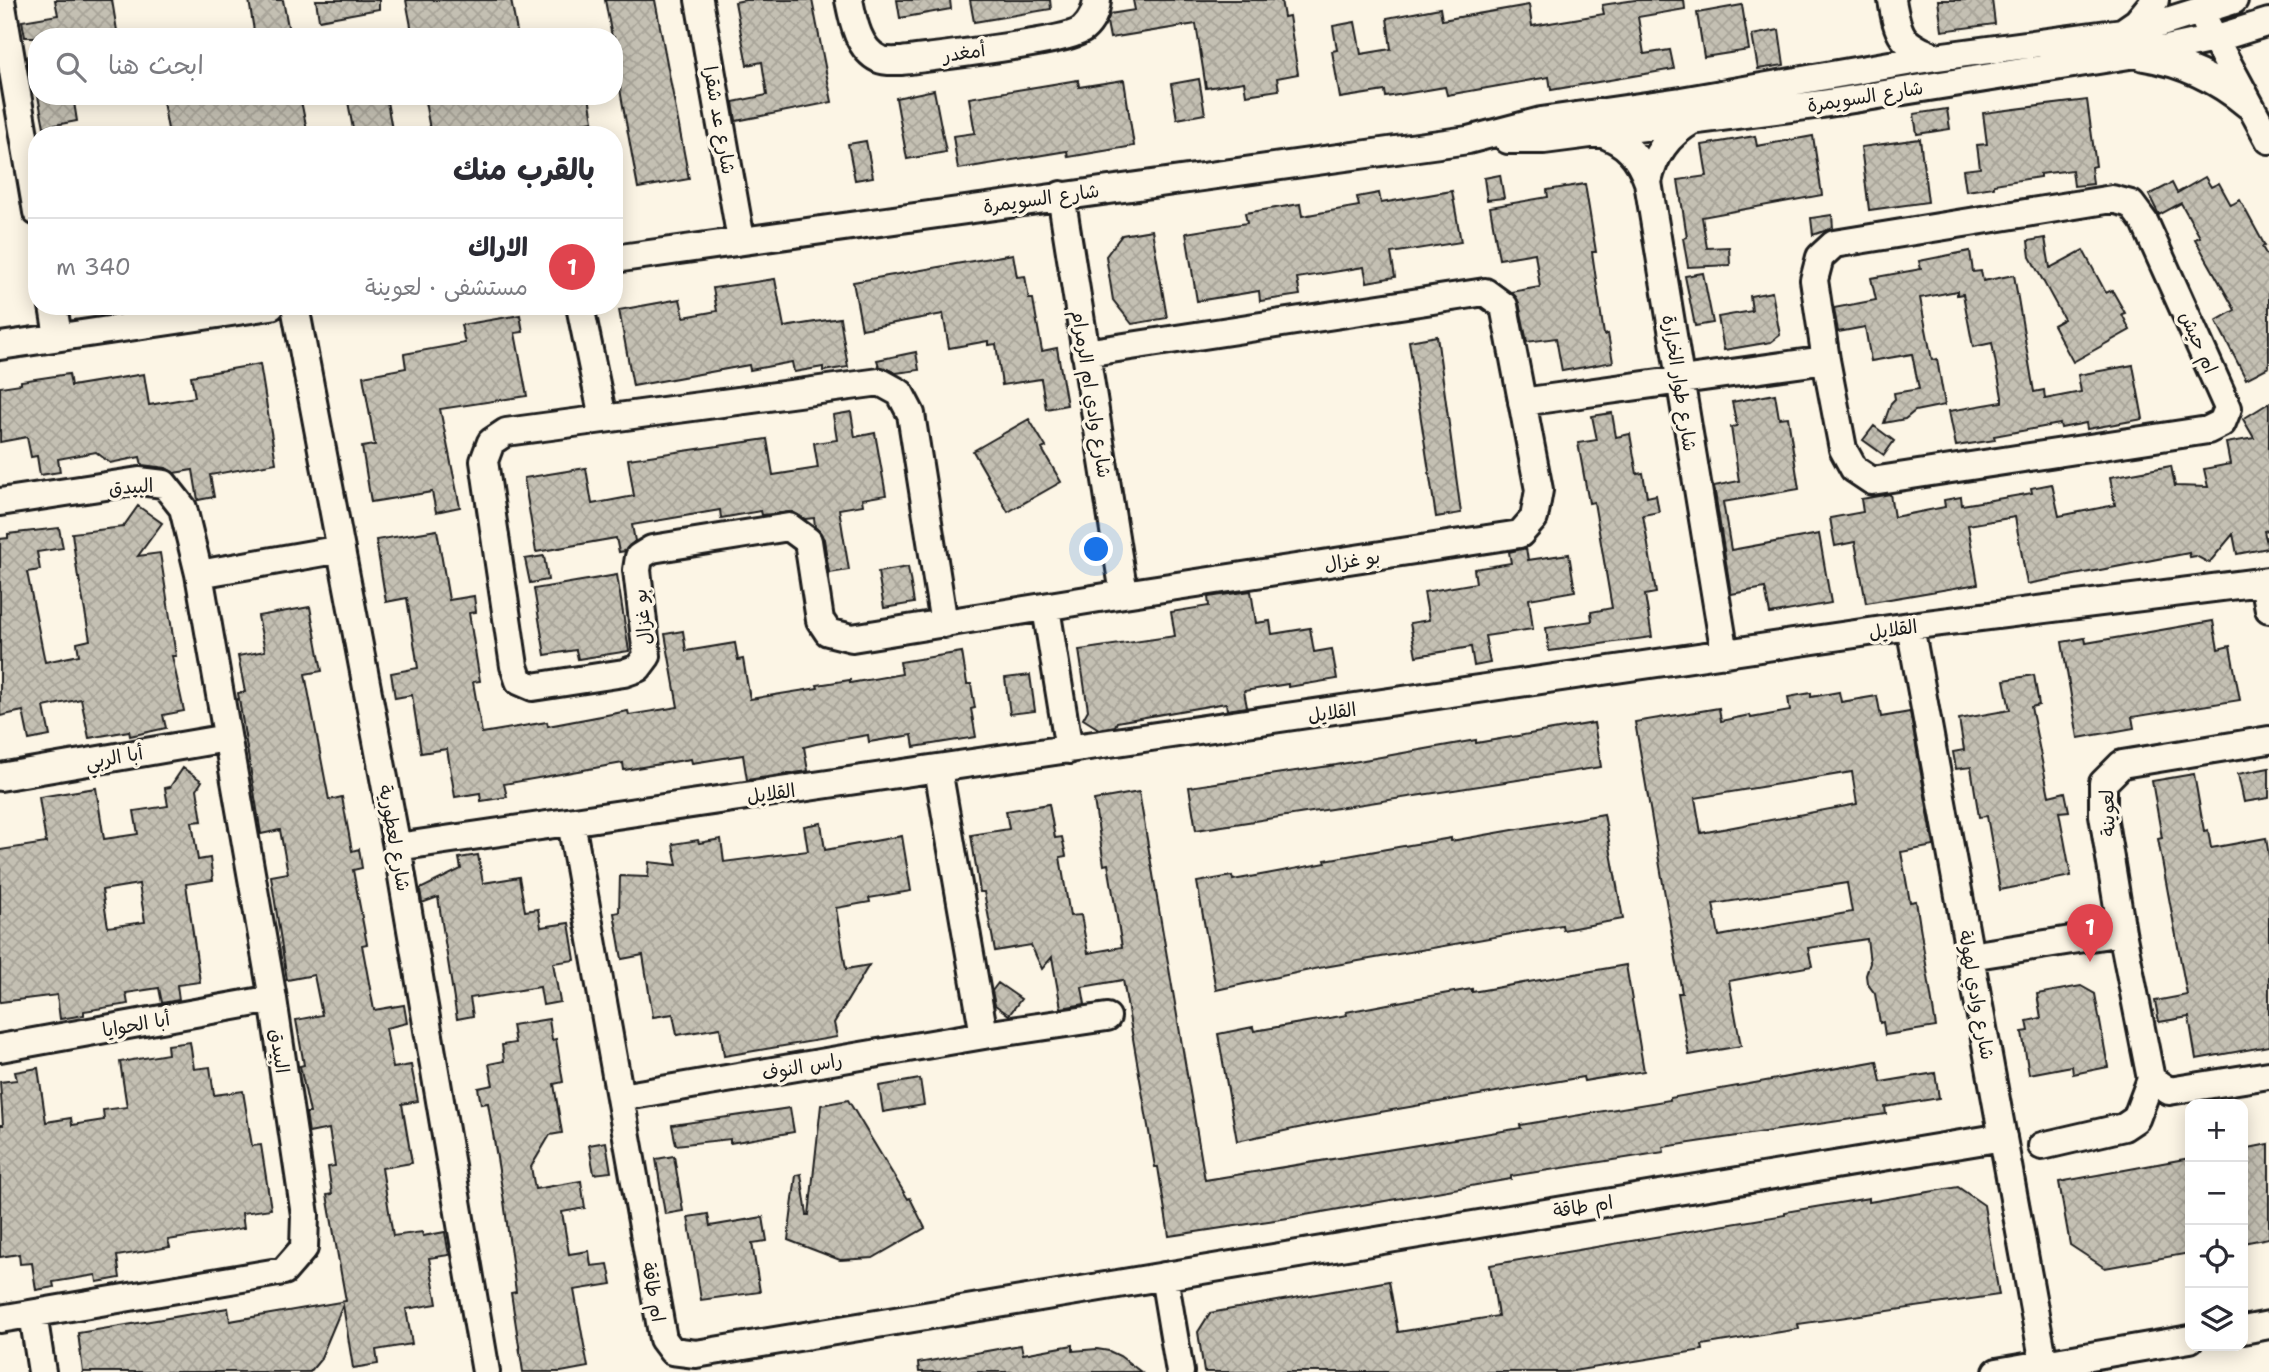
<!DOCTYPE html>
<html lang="ar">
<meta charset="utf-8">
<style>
:root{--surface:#fff;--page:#f7f7f7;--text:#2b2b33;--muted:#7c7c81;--line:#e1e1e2;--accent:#1a73e8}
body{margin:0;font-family:"Shantell Sans","Playpen Sans Arabic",sans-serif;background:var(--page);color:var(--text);direction:rtl}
.controls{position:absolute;right:21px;bottom:21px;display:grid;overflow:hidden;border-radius:14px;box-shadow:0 4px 18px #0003}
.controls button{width:63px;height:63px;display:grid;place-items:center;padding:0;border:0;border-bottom:2px solid var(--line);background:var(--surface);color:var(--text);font:35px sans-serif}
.you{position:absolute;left:1097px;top:550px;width:24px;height:24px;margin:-18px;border:5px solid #fff;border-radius:50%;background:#1a73e8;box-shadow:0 0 0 10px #1a73e833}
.badge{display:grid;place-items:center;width:46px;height:46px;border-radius:50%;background:var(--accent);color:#fff;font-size:23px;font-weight:700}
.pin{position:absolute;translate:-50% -58px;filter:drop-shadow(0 2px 4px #0008)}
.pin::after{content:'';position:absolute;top:37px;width:24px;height:21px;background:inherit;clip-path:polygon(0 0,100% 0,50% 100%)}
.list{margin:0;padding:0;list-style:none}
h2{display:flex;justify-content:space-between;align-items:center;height:91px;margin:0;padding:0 28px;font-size:30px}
h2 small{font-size:23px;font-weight:400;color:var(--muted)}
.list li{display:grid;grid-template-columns:46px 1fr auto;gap:21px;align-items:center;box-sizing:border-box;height:98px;padding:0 28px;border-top:2px solid var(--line)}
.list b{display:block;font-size:26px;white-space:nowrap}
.list p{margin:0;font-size:23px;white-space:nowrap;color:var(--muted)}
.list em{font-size:23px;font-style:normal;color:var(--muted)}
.icon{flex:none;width:38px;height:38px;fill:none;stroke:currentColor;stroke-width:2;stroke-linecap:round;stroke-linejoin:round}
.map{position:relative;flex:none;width:2269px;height:1372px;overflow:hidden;direction:ltr}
.search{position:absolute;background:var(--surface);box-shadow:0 4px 18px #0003;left:28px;top:28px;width:595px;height:77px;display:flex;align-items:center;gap:18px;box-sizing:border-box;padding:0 24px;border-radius:28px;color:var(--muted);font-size:26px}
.panel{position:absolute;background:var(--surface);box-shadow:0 4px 18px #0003;left:28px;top:126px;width:595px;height:189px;border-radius:28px;direction:rtl}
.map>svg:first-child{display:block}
</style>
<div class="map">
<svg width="2269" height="1372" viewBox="0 0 2269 1372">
<defs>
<pattern id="building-cross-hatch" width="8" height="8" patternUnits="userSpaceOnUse" patternTransform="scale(1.75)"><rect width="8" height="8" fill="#c4c0b3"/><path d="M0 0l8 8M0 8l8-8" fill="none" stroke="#a8a499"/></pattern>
</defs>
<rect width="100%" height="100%" fill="#fcf5e5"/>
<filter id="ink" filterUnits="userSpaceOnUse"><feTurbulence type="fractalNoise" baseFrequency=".0143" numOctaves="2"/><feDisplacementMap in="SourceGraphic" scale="14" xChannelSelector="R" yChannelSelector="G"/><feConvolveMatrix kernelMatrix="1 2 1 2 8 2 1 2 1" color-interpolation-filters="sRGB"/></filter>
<g filter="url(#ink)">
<path fill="url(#building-cross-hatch)" stroke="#1c1c1c" stroke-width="2" fill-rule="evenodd" d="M55,0H112L118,37H25L22,21L58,15Z
M249,0H283L290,37H255Z
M316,0H379V9L319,20Z
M406,0H511L518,37H413Z
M605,0H655L689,179L638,188L621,95L614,37H612Z
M745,0H812L832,102L736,121L733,102L767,95L762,62L747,65L735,2Z
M897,0H950L951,9L900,18Z
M970,0H1050L1051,9L974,22Z
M1133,0H1281L1284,17L1289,16L1298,74L1277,78L1279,90L1246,95L1244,82L1206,88L1196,24L1110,38L1107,22L1110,14L1135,10Z
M1635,0H1684L1685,9L1638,17L1644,54L1670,50L1674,69L1551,90L1549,77L1447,95L1445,87L1386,97L1385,91L1340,98L1332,51L1337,50L1333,26L1355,22L1361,54L1391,49L1387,18L1440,8L1442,20L1529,5L1532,26L1604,14L1602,5Z
M1938,0H1992L1995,24L1942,31Z
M1742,5L1749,50L1704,57L1697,13Z
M1779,30L1784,65L1758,69L1752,35Z
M1199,79L1205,114L1177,119L1171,84Z
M1078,80L1079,87L1124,80L1134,146L1068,157L1067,151L958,169L953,136L975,133L969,98Z
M934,90L946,152L907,159L896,98Z
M38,96H73L77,121L44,127Z
M162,96H300L308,135H169Z
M347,96H386L393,135H354Z
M424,96H589L593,121L536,131L537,135H484L483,128L445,135H431Z
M2087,100L2096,166L2091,167L2093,184L2074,186L2072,170L2040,174V177L1994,184V187L1966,191L1963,170L1980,168L1977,145L1987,144L1983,113Z
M1947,109L1950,129L1917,134L1914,114Z
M1755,136L1757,146L1813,136L1822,195L1702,217L1707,248L1729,247L1730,265L1688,267L1683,238L1687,237L1678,180L1707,176L1702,145Z
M1920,139L1928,202L1869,210L1861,147Z
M866,141L873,177L855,180L848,144Z
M1500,175L1504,198L1487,200L1484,178Z
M2205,177L2211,187L2219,183L2231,205L2240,200L2265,246L2262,247L2269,259V367L2246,379L2216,321L2235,310L2195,239L2200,237L2181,203L2159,215L2149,195L2172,183L2177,193Z
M1585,184L1596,252H1592L1604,335L1608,334L1613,362L1562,371L1556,338L1527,342L1519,303L1511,292L1540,287L1535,253L1499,259L1490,207L1548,197L1547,190Z
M1452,191L1461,242L1391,253L1395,277L1367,282L1364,267L1297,278L1300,295L1260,301L1259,291L1197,301L1186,233L1247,223L1245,213L1300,204L1302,216L1359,206L1357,197L1379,193L1381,203Z
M1832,215L1833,228L1813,235L1811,218Z
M1152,230L1167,318L1132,324L1113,300L1106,256L1122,235Z
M2045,238L2050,268L2083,250L2106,293L2112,290L2125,313L2122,314L2130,330L2073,362L2053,325L2064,319L2030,257L2028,241Z
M1970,251L1973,272L1981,271L1983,281L2014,275L2034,392L2044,390L2045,399L2081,392L2078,375L2133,365L2143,419L2087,429L2086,423L2061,428L2060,424L1994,436L1995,440L1956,446L1949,411L2002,402V397L1992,343L1973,347L1963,294L1957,295V291L1920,298L1932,360L1937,359L1945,405L1915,411L1905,419L1884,423L1891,403L1895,399L1894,393L1919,389L1912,354L1871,361L1865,327L1838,332L1834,308L1876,300L1871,278L1921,269L1919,261Z
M1013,254L1017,277L1025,276L1029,299H1033L1042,351L1057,348L1067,405L1046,409L1041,379L1002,385L996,344L988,345V341L949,348L943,314L862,329L853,282Z
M1703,273L1713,323L1695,326L1685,276Z
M775,279L784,327L840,318L848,367L823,371V367L794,372L792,362L750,370L749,365L633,386L619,310L680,299L684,317L717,311L713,288Z
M1772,292L1780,335L1771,342L1724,350L1718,317L1752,311L1750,296Z
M520,315L523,332L515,333L527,396L440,409L460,507L436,512L432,492L371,502L362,447L375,445L363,376L406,368L404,354L465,343L461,325Z
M1437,336L1461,513L1436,517L1409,341Z
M916,352L919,370L896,373L879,366L877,360Z
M260,364L276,463L210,475L214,497L198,500L193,470L174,473L166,468L142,465L140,457L110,463L96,452L58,459L60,472L40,475L37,456L31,457L27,437L0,442V387L21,384V381L69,374L71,386L144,374L149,405L195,397L191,376Z
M1775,394L1779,418L1788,417L1799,489L1723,502L1731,550L1819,534L1831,603L1770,614L1765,588L1731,594L1714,486L1739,481L1731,427L1737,426L1732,402Z
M2269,403V530L2264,531L2268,548L2237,554L2233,534L2209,563L2196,556L2190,557L2189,553L2027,584L2015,517L1968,525L1978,584L1866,603L1855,542L1835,546L1830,518L1863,512L1861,499L1873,497L1890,494L1894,517L1945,507L1944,500L1961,497L1962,505L2032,493L2031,488L2052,484L2059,516L2115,505L2110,477L2171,466L2175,486L2208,487L2204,469L2230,464L2226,443L2254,438L2243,419Z
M851,412L855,437L875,433L886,495L862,499L863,505L839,509L849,570L829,573L824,539L815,527L814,518L805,519L792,512L762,515L761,511L721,518L720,510L632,525L635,541L625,551L619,552L616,538L536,552L524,478L586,468L592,504L634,496L628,459L767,439L773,475L818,468L814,443L837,440L833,415Z
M1612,413L1616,437L1630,434L1637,474L1643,473L1647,497L1656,495L1659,512L1643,515L1656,593L1645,595L1652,637L1549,651L1546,628L1592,621L1591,612L1612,608L1594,502L1589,503L1578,443L1597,440L1592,416Z
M1029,419L1046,447L1042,449L1061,482L1008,512L973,451Z
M1874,426L1894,441L1884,455L1863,440Z
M138,506L162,523L138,556L160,553L176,656H172L184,711L163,715L166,728L130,736L129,731L89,738L81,699L44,707L50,736L29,740L23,711L0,716V539L8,538V534L59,528L63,548L37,552L40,570L27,572L45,662L79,655L77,643L90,640L79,578H78L72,533L123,527Z
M437,530L449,600L474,596L476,612L469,613L480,681L473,682L482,733L547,722L548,726L628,711L629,715L678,707L665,634L683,631L686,651L735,643L738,660L743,659L750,699L818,688L817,685L850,680V683L902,674L900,662L962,652L967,684H971L975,708L971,709L976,737L914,747L912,735L869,742L868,735L816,744L804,747L808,771L747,780L743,755L692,763L691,759L624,770L623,763L504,784L507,797L481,801L480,793L455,797L447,749L421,753L412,695L395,698L391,673L418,668L407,598L386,602L376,540Z
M1526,548L1528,560L1569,554L1575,591L1529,599L1533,629L1485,636L1490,663L1474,666L1471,647L1416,656L1410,623L1429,620L1424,592L1476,583L1474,569L1511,563L1509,552Z
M544,556L548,580L530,583L525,559Z
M908,567L914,603L884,608L878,572Z
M617,575L629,651L578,659L576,650L545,655L534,589Z
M1251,591L1256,623L1270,621L1272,634L1310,628L1314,652L1332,649L1337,679L1288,687V684L1244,691L1247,707L1227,710L1226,703L1117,722L1115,726L1099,729L1083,719L1088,710L1079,650L1175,636L1171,612L1209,606L1208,597Z
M310,607L322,671L305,674L329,800L342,797L352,851L359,849L362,868L353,870L367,944L362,945L374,1010L404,1005L407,1023L386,1028L393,1068L411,1065L418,1101L402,1104L412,1163L382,1168L393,1236L422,1232L423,1236L445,1232L449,1255L429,1258L437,1304L406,1309L412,1344L376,1350L378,1364L353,1368L343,1305L320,1360L310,1372H83L78,1333L228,1308L230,1321L346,1301L327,1195L332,1194L328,1167L335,1166L329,1129L309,1133L306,1113H310L300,1066L304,1065L296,1020L322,1015L314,975L287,980L271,876L288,873L280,830L261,834L238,693L245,692L238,656L265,651L258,616Z
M2213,621L2218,649L2230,646L2240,700L2132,717L2134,728L2078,738L2062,642L2085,638L2086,643Z
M1030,675L1035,711L1010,714L1005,678Z
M2034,675L2039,705L2031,707L2049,796L2065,792L2069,811L2059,812L2071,876L2000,890L1987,816L1979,817L1971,767L1956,769L1953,752L1964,750L1959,719L2010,710L2004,680Z
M1839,692L1841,702L1877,696L1881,717L1910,712L1934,846L1901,852L1910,902L1916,901L1936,1027L1885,1035L1883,1022L1880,1023L1875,994L1867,983L1866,975L1870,963L1867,939L1808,948L1812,966L1729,981L1741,1046L1689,1055L1678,993H1682L1635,722L1719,708L1721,721L1750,715L1751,718L1790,711L1788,697L1811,693V697ZM1852,772L1857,804L1701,833L1695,798ZM1847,883L1852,912L1719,936L1713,904Z
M1594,723L1601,767L1196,830L1189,787L1336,765L1476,740V743Z
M183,768L202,781L197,789L202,821L192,822L198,860L210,858L213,880L186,884L200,982L177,985L179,1000L162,1003L159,988L126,993L128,1004L84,1011V1015L60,1019L57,995L0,1002V850L46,843L39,797L96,788L104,839L138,834L134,811L168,806L165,788L170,787ZM139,884L145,922L108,927L102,890Z
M2269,768V798L2244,802L2238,774Z
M2194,774L2204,831L2208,830L2211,848L2266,838L2269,856V1046L2196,1059L2189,1017L2159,1022L2155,1001L2187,995L2158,839L2162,838L2152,781Z
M1139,792L1205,1180L1521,1128L1520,1125L1670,1100V1098L1877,1061L1881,1082L1935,1073L1939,1098L1885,1107L1886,1114L1663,1147L1664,1152L1511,1176V1179L1288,1218L1169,1236L1158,1167H1155L1123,980L1082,987L1085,1004L1061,1008L1052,957L1042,969L1031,945L995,951L984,892H980L971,835L1009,829L1006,811L1049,804L1055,838L1062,837L1066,856L1060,857L1070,916L1081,915L1088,953L1122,947L1108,864L1104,865L1094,800Z
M1604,814L1623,919L1563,930L1562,925L1319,968L1216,990L1197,882L1232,876L1233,880L1326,863L1325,860L1398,847L1451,838V841Z
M821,823L825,850L902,836L911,891L869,898L870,902L836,908L846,969L869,965L834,1023L837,1037L724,1056L720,1028L677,1035L673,1014L653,1017L643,955L622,959L614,913L619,912L620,876L648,877L649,862L677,865L673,844L698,840L699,843L721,839L724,862L808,851L804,826Z
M478,855L483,883L519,877L525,911L538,909L541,927L569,923L575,960L553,963L560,1002L543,1005L540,987L470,998L473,1016L457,1019L438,897L422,903L420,889L461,869L459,858Z
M1626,965L1644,1071L1584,1081L1583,1077L1340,1119L1237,1141L1218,1034L1253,1027L1254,1031L1347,1015L1346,1012L1419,998L1472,989V992Z
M998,983L1021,999L1009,1015L995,1005L992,991Z
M2081,986L2095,994L2108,1067L2073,1074L2072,1066L2029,1074L2022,1032L2029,1031L2027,1021L2041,1018L2037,994Z
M549,1019L552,1040L556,1039L563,1082L554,1084L562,1133L550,1135L531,1167L535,1189L581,1181L585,1208L562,1212L569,1254L589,1251L591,1266L608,1264L612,1284L574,1290L588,1367L561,1372H523L511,1293L516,1292L504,1201L488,1103L481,1104L478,1088L493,1085L489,1064L504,1061L502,1045L515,1043L512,1025Z
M190,1042L194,1069L210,1067L214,1095L243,1091L252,1146L261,1145L271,1209L242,1213L244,1228L168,1240L170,1247L117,1256L120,1278L97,1282L96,1275L53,1282L54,1287L36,1290L32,1263L20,1264L19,1254L0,1257V1125H3L0,1082L17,1080L15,1072L38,1068L46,1122L71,1118L72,1125L104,1120L103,1110L127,1107L120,1062L168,1054L167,1045Z
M920,1079L924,1105L883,1112L879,1086Z
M848,1100L908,1199L910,1198L925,1228L873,1258L840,1260L788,1240L796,1175L801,1174L807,1215H809L821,1105Z
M790,1108L794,1132L730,1143V1139L676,1145L672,1125Z
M606,1142L611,1172L594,1174L589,1145Z
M2269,1144V1238L2243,1243V1149Z
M674,1156L683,1211L665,1214L656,1159Z
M2190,1158V1253L2105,1268L2070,1245L2059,1182Z
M1958,1187L1984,1205L1999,1295L1798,1324L1799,1329L1702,1345L1703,1350L1567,1372H1204L1198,1332L1210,1313L1389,1281L1398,1332L1498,1316L1490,1265L1785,1215V1212L1869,1198V1202Z
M708,1214L710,1226L763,1217L767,1241L752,1243L760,1292L701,1300L688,1217Z
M1021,1345L1023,1354L1073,1345V1351L1097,1349L1109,1351L1120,1356L1141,1372H919L918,1363Z"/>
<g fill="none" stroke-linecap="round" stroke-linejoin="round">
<g stroke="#1c1c1c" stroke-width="32">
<path id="minor" d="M1,0L37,212
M699,0L741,240
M849,0C853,20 858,49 879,59C885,62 895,61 902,61C930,57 1069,42 1083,29C1092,21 1096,11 1097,0
M1892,0C1898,36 1901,44 1936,57
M2206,23L2269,140
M2124,31L2137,22L2155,0
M2144,57C2182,63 2218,80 2248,105
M1600,133C1626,142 1639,156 1648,182L1725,654
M1508,140H1544L1822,104L2167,49L2214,39L2269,22
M1648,182C1654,154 1668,135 1692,121
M1061,195L1124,594
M2112,199L2131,204L2145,223L2228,408L2222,423L2208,430L1872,481L1854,469L1843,449L1826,360L1814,280L1820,257L1834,244Z
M614,259L1468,140L1541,121L1681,101L1936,57L2123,32L2155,25L2234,0
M53,306L58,336
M295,306L397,847L486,1372
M580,306L603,418
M0,346L271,306
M1522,402L1826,360
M0,502L139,481L164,484L183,508L199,574L273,999L305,1215L304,1248L284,1271L0,1319
M199,574L341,549
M2264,582L2269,609
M1046,608L1069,750
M944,624L911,414L900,393L880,382L506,432L491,442L484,461L514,666L519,681L533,687L624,673L638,668L647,656L637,570L639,557L652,549L789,527L808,541L820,620L828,632L852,638L1124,594L1520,534L1534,518L1539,490L1504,306L1485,292L1085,353
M1910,626L2044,1364
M2269,740L2122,764L2103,783V815L2122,932L2151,1079L2169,1091L2269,1075
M938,769L984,1035
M0,777L227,738
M571,822L663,1339L672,1351L696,1354L2003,1137
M397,847L1910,626L2269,581
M1970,956L2122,932
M0,1048L273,999
M621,1097L984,1035L1107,1017
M2042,1146L2124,1127L2136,1119L2151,1079
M1164,1276L1180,1372
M33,1314L42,1372
M2243,1330L2269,1325
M1997,1372L2190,1339"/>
</g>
<use href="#minor" stroke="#fcf5e5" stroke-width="26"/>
</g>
</g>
<g text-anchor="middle" stroke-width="7" stroke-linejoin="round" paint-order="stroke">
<g font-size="19" fill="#1c1c1c" stroke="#fcf5e5">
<text transform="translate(964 52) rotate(-8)" y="7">أمغدر</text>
<text transform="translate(1865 96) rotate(-9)" y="7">شارع السويمرة</text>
<text transform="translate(720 120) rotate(80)" y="7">شارع عد شقرا</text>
<text transform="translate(1041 198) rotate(-8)" y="7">شارع السويمرة</text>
<text transform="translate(2199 342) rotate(66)" y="7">ام حيش</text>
<text transform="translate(1680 383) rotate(81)" y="7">شارع طوار الخرارة</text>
<text transform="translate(1092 394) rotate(81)" y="7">شارع وادي ام الرمرام</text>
<text transform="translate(131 486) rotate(-3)" y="7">البيدق</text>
<text transform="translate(1352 560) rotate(-9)" y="7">بو غزال</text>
<text transform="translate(642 617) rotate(-96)" y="7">بو غزال</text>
<text transform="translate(1893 629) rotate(-8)" y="7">القلايل</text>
<text transform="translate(1332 712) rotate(-8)" y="7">القلايل</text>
<text transform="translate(114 757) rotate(-10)" y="7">أبا الربي</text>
<text transform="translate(771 793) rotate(-8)" y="7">القلايل</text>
<text transform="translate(2107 813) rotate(-92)" y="7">لعوينة</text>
<text transform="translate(395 838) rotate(80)" y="7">شارع لعطورية</text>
<text transform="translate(1977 995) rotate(80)" y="7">شارع وادي لهولة</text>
<text transform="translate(136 1024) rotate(-10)" y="7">أبا الحوايا</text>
<text transform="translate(280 1051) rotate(82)" y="7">البيدق</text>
<text transform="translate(802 1066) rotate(-10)" y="7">راس النوف</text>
<text transform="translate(1583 1206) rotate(-9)" y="7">ام طاقة</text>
<text transform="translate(654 1292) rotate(80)" y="7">ام طاقة</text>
</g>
</g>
</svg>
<div class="controls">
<button>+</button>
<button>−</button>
<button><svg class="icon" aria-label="locate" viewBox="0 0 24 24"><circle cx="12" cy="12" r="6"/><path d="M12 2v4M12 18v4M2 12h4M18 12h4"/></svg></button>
<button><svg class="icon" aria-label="layers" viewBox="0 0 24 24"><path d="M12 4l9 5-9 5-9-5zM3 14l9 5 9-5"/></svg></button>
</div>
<div class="you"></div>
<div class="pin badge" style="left:2090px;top:962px;background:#e0444e">1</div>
<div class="search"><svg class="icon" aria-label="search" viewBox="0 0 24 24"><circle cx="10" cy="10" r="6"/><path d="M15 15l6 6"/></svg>ابحث هنا</div>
<section class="panel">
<h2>بالقرب منك<small></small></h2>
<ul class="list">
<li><span class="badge" style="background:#e0444e">1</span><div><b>الاراك</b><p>مستشفى · لعوينة</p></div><em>340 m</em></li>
</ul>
</section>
</div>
